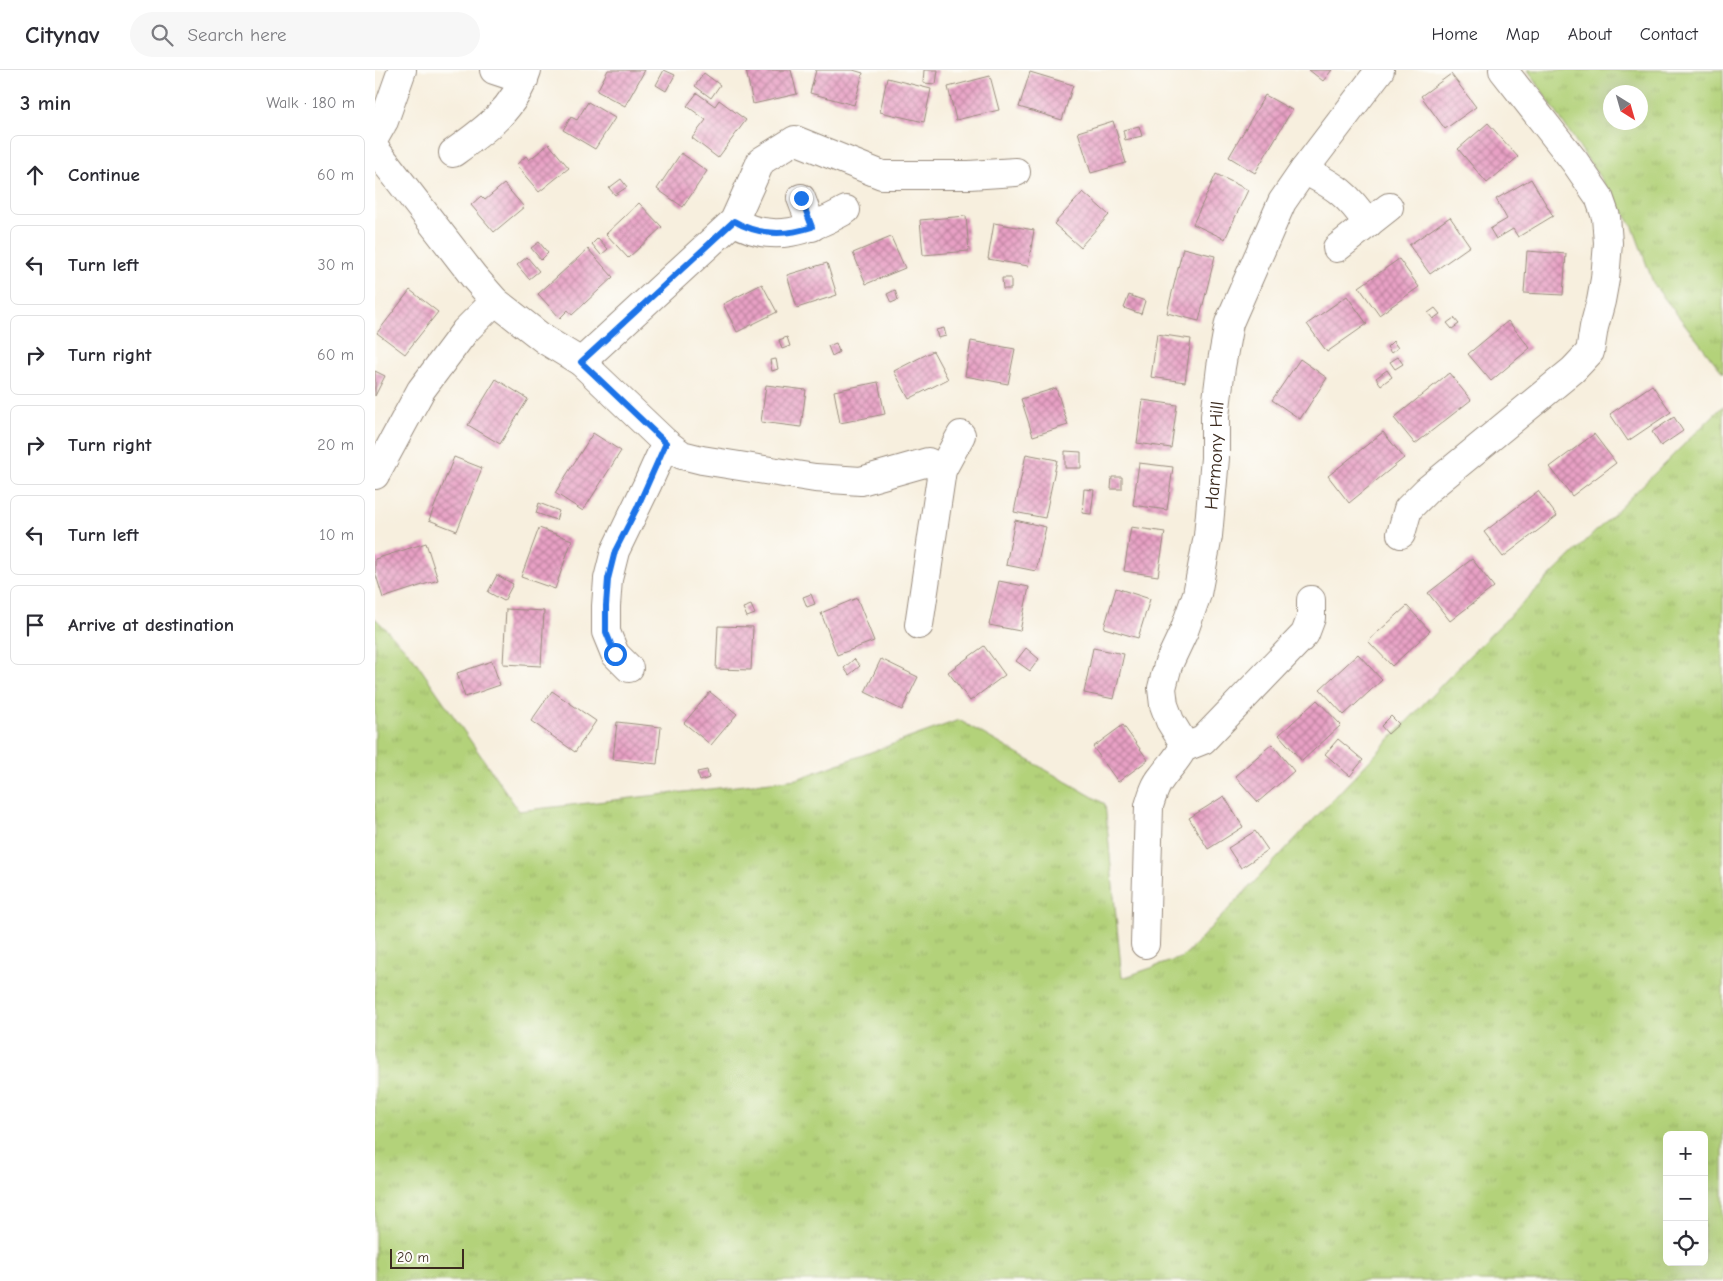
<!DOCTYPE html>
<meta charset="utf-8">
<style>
:root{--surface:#fff;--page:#f7f7f7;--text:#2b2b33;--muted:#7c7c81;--line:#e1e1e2}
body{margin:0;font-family:"Comic Neue",sans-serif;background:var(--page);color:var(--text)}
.controls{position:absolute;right:15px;bottom:15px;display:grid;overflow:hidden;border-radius:8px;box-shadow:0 5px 20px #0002}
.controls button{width:45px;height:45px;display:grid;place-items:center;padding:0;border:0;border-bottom:1px solid var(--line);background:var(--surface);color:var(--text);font:25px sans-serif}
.compass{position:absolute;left:1228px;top:15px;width:45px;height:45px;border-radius:50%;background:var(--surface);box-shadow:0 5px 20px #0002;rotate:143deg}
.scale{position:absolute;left:15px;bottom:12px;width:74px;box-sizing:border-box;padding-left:5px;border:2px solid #3b2a1e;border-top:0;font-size:14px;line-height:18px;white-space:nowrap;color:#3b2a1e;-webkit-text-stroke:4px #fdfcf7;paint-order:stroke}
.stop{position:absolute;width:15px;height:15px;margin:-11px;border:4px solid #1a73e8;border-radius:50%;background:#fff}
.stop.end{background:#1a73e8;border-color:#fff;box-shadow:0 1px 5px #0008}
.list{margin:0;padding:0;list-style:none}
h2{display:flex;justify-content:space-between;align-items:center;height:65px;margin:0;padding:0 20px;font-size:21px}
h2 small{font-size:16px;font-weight:400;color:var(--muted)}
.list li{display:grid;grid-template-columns:32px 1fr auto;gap:15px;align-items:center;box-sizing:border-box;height:80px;margin:0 10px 10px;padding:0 10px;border:1px solid var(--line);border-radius:8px}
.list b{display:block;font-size:19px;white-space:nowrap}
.list em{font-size:16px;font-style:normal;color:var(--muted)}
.icon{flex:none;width:28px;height:28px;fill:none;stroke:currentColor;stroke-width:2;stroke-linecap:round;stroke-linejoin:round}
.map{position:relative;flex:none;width:1348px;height:1211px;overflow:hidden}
header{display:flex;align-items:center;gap:30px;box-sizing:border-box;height:70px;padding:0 25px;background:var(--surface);border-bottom:1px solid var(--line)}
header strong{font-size:24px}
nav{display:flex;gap:28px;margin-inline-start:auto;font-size:18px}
.search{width:350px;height:45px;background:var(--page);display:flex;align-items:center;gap:12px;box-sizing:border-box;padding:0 18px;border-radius:28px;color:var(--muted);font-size:19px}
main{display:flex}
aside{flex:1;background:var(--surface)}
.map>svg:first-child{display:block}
</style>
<header>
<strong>Citynav</strong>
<div class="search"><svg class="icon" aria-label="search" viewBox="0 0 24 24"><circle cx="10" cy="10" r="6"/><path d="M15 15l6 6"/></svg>Search here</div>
<nav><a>Home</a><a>Map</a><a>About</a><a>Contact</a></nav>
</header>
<main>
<aside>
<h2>3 min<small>Walk · 180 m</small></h2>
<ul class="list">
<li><svg class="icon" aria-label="ahead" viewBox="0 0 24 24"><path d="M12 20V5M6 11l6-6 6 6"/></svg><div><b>Continue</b></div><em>60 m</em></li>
<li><svg class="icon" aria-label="left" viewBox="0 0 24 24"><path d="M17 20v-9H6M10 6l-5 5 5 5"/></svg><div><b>Turn left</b></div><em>30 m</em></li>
<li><svg class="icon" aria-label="right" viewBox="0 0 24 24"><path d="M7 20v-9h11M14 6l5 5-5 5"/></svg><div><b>Turn right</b></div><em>60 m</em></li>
<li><svg class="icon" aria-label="right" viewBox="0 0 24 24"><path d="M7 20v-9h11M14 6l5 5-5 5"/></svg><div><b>Turn right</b></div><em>20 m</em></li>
<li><svg class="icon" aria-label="left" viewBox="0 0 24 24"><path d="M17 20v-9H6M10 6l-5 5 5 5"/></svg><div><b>Turn left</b></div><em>10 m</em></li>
<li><svg class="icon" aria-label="arrive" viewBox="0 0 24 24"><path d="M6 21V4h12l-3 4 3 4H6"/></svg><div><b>Arrive at destination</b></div></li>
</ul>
</aside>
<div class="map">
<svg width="1348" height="1211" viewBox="0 0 1348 1211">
<defs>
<pattern id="grass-tufts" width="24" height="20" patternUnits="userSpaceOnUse" patternTransform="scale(1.25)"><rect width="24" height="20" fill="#b3d27a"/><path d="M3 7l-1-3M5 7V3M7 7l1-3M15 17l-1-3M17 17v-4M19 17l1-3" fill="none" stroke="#9bb469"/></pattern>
<pattern id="building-cross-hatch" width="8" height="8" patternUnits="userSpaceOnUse" patternTransform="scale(1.25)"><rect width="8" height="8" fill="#e8a0c5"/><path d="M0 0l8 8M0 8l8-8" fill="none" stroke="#bd839f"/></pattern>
</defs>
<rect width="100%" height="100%" fill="#fdfcf7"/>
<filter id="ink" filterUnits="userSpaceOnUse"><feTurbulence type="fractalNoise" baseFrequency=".02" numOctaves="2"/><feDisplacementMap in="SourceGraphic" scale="10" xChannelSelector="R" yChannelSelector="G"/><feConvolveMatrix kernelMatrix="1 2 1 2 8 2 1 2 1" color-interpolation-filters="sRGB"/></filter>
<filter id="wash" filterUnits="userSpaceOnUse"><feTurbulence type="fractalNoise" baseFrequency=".0096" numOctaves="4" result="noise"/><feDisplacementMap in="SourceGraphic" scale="20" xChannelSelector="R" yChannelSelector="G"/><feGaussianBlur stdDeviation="1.12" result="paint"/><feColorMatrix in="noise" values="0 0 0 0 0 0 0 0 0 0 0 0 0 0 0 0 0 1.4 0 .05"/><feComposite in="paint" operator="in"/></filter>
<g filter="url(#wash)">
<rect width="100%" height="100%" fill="#f7efde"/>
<path fill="url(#grass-tufts)" stroke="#777e4c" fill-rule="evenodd" d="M1153,0H1348V303L1279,215L1258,157ZM1236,22H1266V52H1236Z
M1348,336V1211H0V548L37,586L144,741L422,709L584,650L730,734L747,908L808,887L1096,584ZM1292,1065H1329V1192H1292Z"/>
<g id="blocks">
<path fill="url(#building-cross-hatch)" d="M233,0H270L250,36L222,21Z
M289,0L300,5L291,21L281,15Z
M371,0H416L422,24L378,34Z
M441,0H478L488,3L479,35L435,23Z
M549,0H563L561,14L548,13Z
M934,0H957L948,11Z
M655,2L698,15L687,50L644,37Z
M329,3L345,15L336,28L320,16Z
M1076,4L1101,37L1070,59L1046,26Z
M615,6L624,40L581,50L573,17Z
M512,8L556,19L549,52L505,42Z
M322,23L340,36L344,30L371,50L343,88L317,68L331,50L312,36Z
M890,25L917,40L880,103L854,87Z
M213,32L240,48L220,79L188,60L196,47L202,50Z
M738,51L751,93L716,103L703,62Z
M1113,53L1143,87L1112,113L1083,79Z
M764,56L767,66L750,70L748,60Z
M174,74L194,98L164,122L141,95L151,86L154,90Z
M306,83L332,101L308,137L282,119Z
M841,104L873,120L850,169L818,154Z
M246,109L252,117L240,125L234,118Z
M1156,109L1178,146L1143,167L1138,159L1121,169L1115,159L1132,149L1121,129Z
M129,114L149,137L119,162L96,135L106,126L110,130Z
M708,122L734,145L705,177L679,154Z
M264,133L287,157L253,188L231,164Z
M591,146L594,181L548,185L545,150Z
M1075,147L1095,176L1055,204L1034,175Z
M619,153L659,160L653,196L613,189Z
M516,167L530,198L491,214L478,183Z
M223,168L233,179L226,185L217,174Z
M164,172L173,183L166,190L156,178Z
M808,178L840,186L824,251L792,243Z
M213,179L238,207L197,245L193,240L185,248L163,224Z
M1152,181L1191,184L1188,225L1149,223Z
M152,187L164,201L154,209L142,195Z
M1024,189L1044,217L1004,245L984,217Z
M452,193L462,225L422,238L412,205Z
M627,208H636V219H628Z
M387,214L402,242L362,262L348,234Z
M35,220L63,242L30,284L2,263Z
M520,220L523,230L516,233L512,224Z
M754,225L770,231L766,244L749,238Z
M972,226L992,254L952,282L932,254Z
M1060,238L1065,244L1058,249L1053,243Z
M1079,248L1084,254L1077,259L1072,253Z
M1133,251L1155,278L1116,311L1093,284Z
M569,258L571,266L563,268L561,260Z
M782,264L816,269L810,312L776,307Z
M412,267L415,276L407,279L404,270Z
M596,271L640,279L633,314L590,306Z
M1018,271L1023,278L1016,283L1012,277Z
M461,273L464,282L457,286L453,276Z
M558,281L573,309L534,329L519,301Z
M1023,287L1028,294L1020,299L1015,292Z
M401,289L403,299L397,301L395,290Z
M925,289L952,308L925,349L897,330Z
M1012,300L1017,307L1006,315L1001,308Z
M0,301L10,306L0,326Z
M1074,303L1096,330L1040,374L1019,348Z
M121,309L153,329L125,374L93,355Z
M503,312L510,344L465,353L459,321Z
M391,315L431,320L426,357L386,352Z
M1277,315L1296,342L1253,371L1235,344Z
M681,318L693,355L658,366L646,329Z
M768,330L802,335L796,378L762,373Z
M1299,347L1308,361L1286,376L1277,362Z
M1008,362L1029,388L974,433L953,406Z
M218,363L246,381L208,441L180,423Z
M1219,364L1241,393L1197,426L1175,397Z
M690,381L706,382V398H690Z
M651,384L682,390L670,448L639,442Z
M79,387L107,398L82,461L54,450Z
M764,393L798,397L792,440L758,435Z
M737,407H747V419H736Z
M709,419L719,420L716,444L707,443Z
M1163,421L1182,446L1128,487L1109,462Z
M164,433L184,441L181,450L161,443Z
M640,450L671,457L661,501L631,495Z
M756,457L790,462L783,506L749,501Z
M164,458L197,470L180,519L146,507Z
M51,473L63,510L8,528L0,502V489Z
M1097,489L1119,517L1075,551L1053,523Z
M122,505L138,514L129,531L113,522Z
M624,511L654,517L645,561L614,555Z
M741,518L775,529L763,568L729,558Z
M436,524L440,534L432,537L428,527Z
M482,528L499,571L462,585L446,543Z
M376,535L380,544L372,547L368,538Z
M1032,536L1055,561L1017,596L993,571Z
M131,539L169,541L166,596L128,594Z
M343,556L378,557L376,600L341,599Z
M609,576L630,605L595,631L573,602Z
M651,578L664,589L655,601L641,591Z
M718,578L749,584L739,629L709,623Z
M983,584L1007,610L969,645L945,619Z
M479,589L485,596L474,605L469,598Z
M506,589L543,607L527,640L490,622Z
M117,591L125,615L90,627L82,603Z
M177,621L221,651L200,682L156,651Z
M335,622L362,644L336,675L309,653Z
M942,630L966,655L927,691L904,665Z
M1016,646L1024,654L1013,664L1006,656Z
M242,652L286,657L282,694L238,689Z
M748,655L773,690L743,712L718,677Z
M963,669L988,690L975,706L950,684Z
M897,674L919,701L883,732L860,706Z
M332,700L334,708L325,711L322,702Z
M849,726L868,757L833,779L814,748Z
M880,761L893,780L866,798L853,778Z"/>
</g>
</g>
<g filter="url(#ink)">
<use href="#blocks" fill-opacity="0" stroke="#998c7e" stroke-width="1"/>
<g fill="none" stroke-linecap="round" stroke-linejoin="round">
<g stroke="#998c7e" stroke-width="30">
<g id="street">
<path d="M119,0L149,10"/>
<path d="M0,67L9,51L27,0"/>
<path d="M0,79L99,207L120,231"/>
<path d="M78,83C110,60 139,40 152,0"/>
<path d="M426,128L437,157"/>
<path d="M359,151C397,175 435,160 471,140"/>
<path d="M993,154C973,124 960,116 929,100L1005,0"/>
<path d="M962,178L1014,137"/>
<path d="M291,373L206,292L359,151L386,91L420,70L507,105H594L641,102"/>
<path d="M0,405L46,320L90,261L120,231L170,270L206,292"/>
<path d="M1026,464L1033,439L1052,420L1198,300L1215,282L1219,257L1226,231L1230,209L1233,173L1231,147L1224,127L1200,92L1128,0"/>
<path d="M544,555L567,400L586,365"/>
<path d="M254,598L240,584L231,562V536L233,509L240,481L272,415L291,373L307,385L327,390L440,408L486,411L553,392L567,400"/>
<path id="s1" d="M808,678L806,669L795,651L789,635L787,618L793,595L809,561L822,524L833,466L840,388V346L846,297L854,253L907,132L929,100"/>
<path d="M770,874L774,736C777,726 780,715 787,707C794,697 802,690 808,678L828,670L930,564L936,548V530"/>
</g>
</g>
<use href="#street" stroke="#fff" stroke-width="28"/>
</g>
</g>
<g fill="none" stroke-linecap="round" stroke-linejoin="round" filter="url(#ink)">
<path stroke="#1a73e8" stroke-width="6" d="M240,584L231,562V536L233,509L240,481L262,438L291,373L206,292L359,151C384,166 410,166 437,157L426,128"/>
</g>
<g text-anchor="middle" stroke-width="4" stroke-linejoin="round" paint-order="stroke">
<g font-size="19" fill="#3b2a1e" stroke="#fdfcf7">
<text dy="7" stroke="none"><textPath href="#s1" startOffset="305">Harmony Hill</textPath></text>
</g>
</g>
</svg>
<div class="controls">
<button>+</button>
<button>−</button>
<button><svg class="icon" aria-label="locate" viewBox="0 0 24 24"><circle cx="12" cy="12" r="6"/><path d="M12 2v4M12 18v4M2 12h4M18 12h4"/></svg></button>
</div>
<svg class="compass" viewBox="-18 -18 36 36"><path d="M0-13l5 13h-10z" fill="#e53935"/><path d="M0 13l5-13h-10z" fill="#7c7c81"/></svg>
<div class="scale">20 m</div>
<div class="stop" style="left:240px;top:584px"></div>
<div class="stop end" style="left:426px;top:128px"></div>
</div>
</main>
